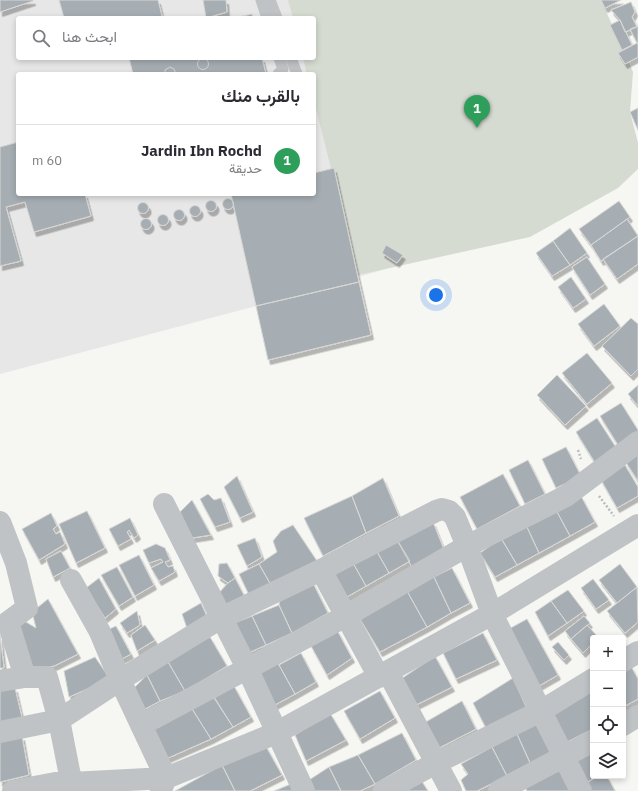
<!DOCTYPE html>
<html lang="ar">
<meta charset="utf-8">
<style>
:root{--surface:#fff;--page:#f2f2f3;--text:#2b2b33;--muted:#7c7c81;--line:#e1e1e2;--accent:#d93025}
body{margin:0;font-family:"IBM Plex Sans",Vazirmatn,sans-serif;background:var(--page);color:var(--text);direction:rtl}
.controls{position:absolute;right:12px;bottom:12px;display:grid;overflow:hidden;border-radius:4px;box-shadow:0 2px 6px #0003}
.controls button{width:36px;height:36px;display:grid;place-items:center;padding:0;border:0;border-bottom:1px solid var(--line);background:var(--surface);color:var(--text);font:20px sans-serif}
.you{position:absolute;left:436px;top:295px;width:14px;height:14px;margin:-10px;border:3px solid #fff;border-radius:50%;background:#1a73e8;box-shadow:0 0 0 6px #1a73e833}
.badge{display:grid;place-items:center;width:26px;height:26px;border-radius:50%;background:var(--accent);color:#fff;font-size:13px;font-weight:700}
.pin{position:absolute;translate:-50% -33px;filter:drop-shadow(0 1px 2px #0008)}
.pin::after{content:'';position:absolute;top:21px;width:14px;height:12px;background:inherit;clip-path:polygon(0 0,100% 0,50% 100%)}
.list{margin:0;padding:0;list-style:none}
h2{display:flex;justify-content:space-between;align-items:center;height:52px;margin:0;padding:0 16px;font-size:17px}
h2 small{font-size:13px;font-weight:400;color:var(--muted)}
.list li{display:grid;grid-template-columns:26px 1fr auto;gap:12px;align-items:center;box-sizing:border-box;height:72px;padding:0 16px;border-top:1px solid var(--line)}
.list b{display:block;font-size:15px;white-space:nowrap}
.list p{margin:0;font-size:13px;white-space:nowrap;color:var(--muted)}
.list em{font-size:13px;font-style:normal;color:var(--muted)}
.icon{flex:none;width:22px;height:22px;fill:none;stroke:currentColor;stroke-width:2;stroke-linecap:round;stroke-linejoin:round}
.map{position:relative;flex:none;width:638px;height:791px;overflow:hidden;direction:ltr}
.search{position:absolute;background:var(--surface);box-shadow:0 2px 6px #0003;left:16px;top:16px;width:300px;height:44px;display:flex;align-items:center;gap:10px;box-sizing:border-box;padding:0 14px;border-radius:4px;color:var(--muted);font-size:15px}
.panel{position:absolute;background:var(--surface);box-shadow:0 2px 6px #0003;left:16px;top:72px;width:300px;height:124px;border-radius:4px;direction:rtl}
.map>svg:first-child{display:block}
</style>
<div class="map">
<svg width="638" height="791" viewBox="0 0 638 791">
<defs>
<filter id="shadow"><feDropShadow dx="2.5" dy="4.5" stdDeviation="0" flood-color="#0004"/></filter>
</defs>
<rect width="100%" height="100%" fill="#f6f6f3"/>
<path fill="#e6e7e6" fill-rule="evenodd" d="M0,0H315L386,269L256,306L0,374ZM18,18H314V58H18ZM18,74H314V194H18Z"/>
<path fill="#d6dbd2" d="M288,0H601L633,72L630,112L638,143V169L618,188L530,237L358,275L314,101V74H307L303,58H314V18H293Z"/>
<path fill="#a6aeb3" stroke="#d7d7d5" filter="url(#shadow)" d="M0,0H33V1L0,12Z
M59,0H158L162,16L155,18H64Z
M203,0H226L227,12L206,18Z
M601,0H621L605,8Z
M631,2L635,12L632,17L637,27L625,32L620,20L611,10Z
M252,14L253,18H234Z
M620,20L632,45L622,50L610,25Z
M638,26V43H637L630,29Z
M637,43L638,45V57L625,64L618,53Z
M129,58H262L266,74H133Z
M197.5 64a5.5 5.5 0 1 1 11 0a5.5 5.5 0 1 1-11 0Z
M170,67L174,69L176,74H165V70Z
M638,108V130L630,112Z
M18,142V194H85L91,216L34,232L25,202L6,207L21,261L0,266V147Z
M334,168L359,282L256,306L231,194H314V173Z
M222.5 204a5.5 5.5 0 1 1 11 0a5.5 5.5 0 1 1-11 0Z
M205.5 206a5.5 5.5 0 1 1 11 0a5.5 5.5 0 1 1-11 0Z
M619,201L630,217L591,245L579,229Z
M137.5 208a5.5 5.5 0 1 1 11 0a5.5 5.5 0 1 1-11 0Z
M189.5 211a5.5 5.5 0 1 1 11 0a5.5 5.5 0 1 1-11 0Z
M173.5 215a5.5 5.5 0 1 1 11 0a5.5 5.5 0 1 1-11 0Z
M157.5 220a5.5 5.5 0 1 1 11 0a5.5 5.5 0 1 1-11 0Z
M140.5 224a5.5 5.5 0 1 1 11 0a5.5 5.5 0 1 1-11 0Z
M627,219L638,236L601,261L591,245Z
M570,228L587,253L570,265L553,241Z
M638,236V264L617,279L603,259Z
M553,241L570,265L552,276L536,253Z
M386,245L403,255L397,263L382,253Z
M587,257L605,284L590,295L572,267Z
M571,277L586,299L573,308L558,287Z
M359,282L371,335L268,360L256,306Z
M604,304L620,326L594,346L578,324Z
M631,318L638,324V369L631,376L602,346Z
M587,353L612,383L587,404L562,373Z
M557,375L586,406L565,425L537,395Z
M638,385V406L628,394Z
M621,403L638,430V433L618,445L600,416Z
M597,418L619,452L597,466L576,432Z
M566,447L581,476L556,488L542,459Z
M638,452V481L625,461Z
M528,460L545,494L525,504L509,470Z
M625,465L638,487V496L617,508L601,480Z
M503,474L520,506L477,529L460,497Z
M237,476L253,512L240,518L224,487Z
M383,478L399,516L366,533L352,496Z
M208,494L214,500L221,498L230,522L215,527L200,499Z
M352,496L366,533L323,556L304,518Z
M581,496L595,522L570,536L556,510Z
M192,500L211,535L192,538L180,512Z
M556,510L570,536L539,553L526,525Z
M87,511L105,548L76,563L59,524Z
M51,513L57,526L53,529L56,534L60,532L65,544L39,560L22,529Z
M130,518L138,535L134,538L129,530L127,532L131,539L118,546L109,529Z
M433,522L445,552L413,569L396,538Z
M293,525L317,561L271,585L259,564L277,552L273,541L281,531Z
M526,525L539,553L517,565L501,538Z
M255,538L262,557L247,566L237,545Z
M396,538L410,561L389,573L375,548Z
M501,538L517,565L495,577L480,553Z
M156,544L165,548L170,560L165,562L168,567L173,566L175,572L159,581L151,568L163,562L161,559L149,563L143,550Z
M375,548L389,573L366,586L353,563Z
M61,551L70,568L53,577L46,559Z
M139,555L154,585L135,596L119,565Z
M227,563L235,578L228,583L218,576L219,564Z
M353,563L366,586L345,598L331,577Z
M259,564L271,585L249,595L239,574Z
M620,564L637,587L617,603L599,580Z
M117,567L133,597L119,606L101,575Z
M452,568L470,603L451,613L434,577Z
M434,577L451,613L427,627L407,591Z
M99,578L116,609L105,618L86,588Z
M235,578L245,597L226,609L217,595L228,583Z
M593,579L609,600L596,609L581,588Z
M312,581L328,613L292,633L279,605L280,598Z
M637,587L638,622L625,633L607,611Z
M568,590L584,611L567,623L551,601Z
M407,591L427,627L380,652L360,619Z
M48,599L78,654L54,666L31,671L15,628L21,619L36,628L32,612Z
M551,601L567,623L548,636L535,612Z
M201,603L208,619L188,631L182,614Z
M279,605L292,633L266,645L252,616Z
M137,611L140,625L127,633L120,623Z
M252,616L266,645L246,654L232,624Z
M584,616L590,623L571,639L565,631Z
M527,619L558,675L537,687L507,630Z
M145,625L155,640L137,651L131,635Z
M587,625L599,638H593V643L583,653L571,639Z
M116,626L131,654L118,661L103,632Z
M337,630L352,658L327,675L311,646Z
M483,633L497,660L456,679L443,653Z
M0,635L4,668H0Z
M210,637L227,666L185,691L167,660Z
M558,642L569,655L564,660L552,647Z
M301,653L316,682L295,694L279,665Z
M435,656L452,687L412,707L401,679Z
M95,657L110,679L69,697L64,671Z
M167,660L185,691L160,701L147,675Z
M275,660L279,665L295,694L273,706L255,673Z
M631,666L638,679V699L623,707V670Z
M147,675L160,701L143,710L132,690Z
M513,678L527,709L487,730L473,703Z
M234,686L251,717L233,727L214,698Z
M15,688L23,722L0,726V690Z
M590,688L593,693V729L563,744L549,713Z
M380,691L395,718L360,739L344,711Z
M211,692L233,727L211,739L189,704Z
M462,701L476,729L437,749L424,723Z
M189,704L211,739L168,758L147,729Z
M330,713L346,740L306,761L295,735Z
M536,721L554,753L531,765L517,734Z
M402,733L416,760L375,784L358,755Z
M517,734L531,765L507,776L492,747Z
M22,736L29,775L0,782V740Z
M264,743L282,775L250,791H235L222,765Z
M492,747L507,776L477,791H466L461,780L468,774L461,764Z
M593,750V776H598L586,783L573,761Z
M358,755L375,784L360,791H341L329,767Z
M222,765L235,791H175Z
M329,767L341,791H310L306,782Z
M562,767L572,791H527L525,787Z
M598,776H607L615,791H590L586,783Z
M421,780L428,791H402Z
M291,784L295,791H274Z"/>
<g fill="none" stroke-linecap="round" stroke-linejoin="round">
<path stroke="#b9bcbe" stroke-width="2.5" stroke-dasharray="2 2" stroke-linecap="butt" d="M578,450L581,459
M599,496L614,516"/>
<path stroke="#bfc3c6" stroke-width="11" d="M261,0L267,18
M270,0L277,18
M291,58L297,74
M278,74L283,69L279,58"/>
<path stroke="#bfc3c6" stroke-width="22" d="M164,504L247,668L304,791
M0,522L16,563L27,608L8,622L25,677H47L59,720L73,791
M321,570L379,677
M71,580L100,632L120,680L166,778L161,790
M623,661L638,652
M388,672L451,791
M0,681L25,677
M141,725L346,616L467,546L566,496L638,442
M623,725L638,716
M0,732L59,720L120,680L221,618L321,570L436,511L442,509L449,511L455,517L467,546L492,614L581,791
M13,791L66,781L71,783L166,778L276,733L492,614L638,525
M384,791L436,763L541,711L593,679
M499,791L593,741"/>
</g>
</svg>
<div class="controls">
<button>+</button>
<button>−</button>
<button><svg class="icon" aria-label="locate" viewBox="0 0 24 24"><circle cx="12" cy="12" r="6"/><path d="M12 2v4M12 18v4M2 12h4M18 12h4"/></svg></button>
<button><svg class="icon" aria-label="layers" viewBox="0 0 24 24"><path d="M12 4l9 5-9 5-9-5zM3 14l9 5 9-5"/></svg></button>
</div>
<div class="you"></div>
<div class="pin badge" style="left:477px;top:128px;background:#2e9e5b">1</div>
<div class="search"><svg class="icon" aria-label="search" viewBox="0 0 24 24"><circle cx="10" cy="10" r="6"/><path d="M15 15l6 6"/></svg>ابحث هنا</div>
<section class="panel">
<h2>بالقرب منك<small></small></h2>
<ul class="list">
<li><span class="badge" style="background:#2e9e5b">1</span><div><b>Jardin Ibn Rochd</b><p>حديقة</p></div><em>60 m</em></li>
</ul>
</section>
</div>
